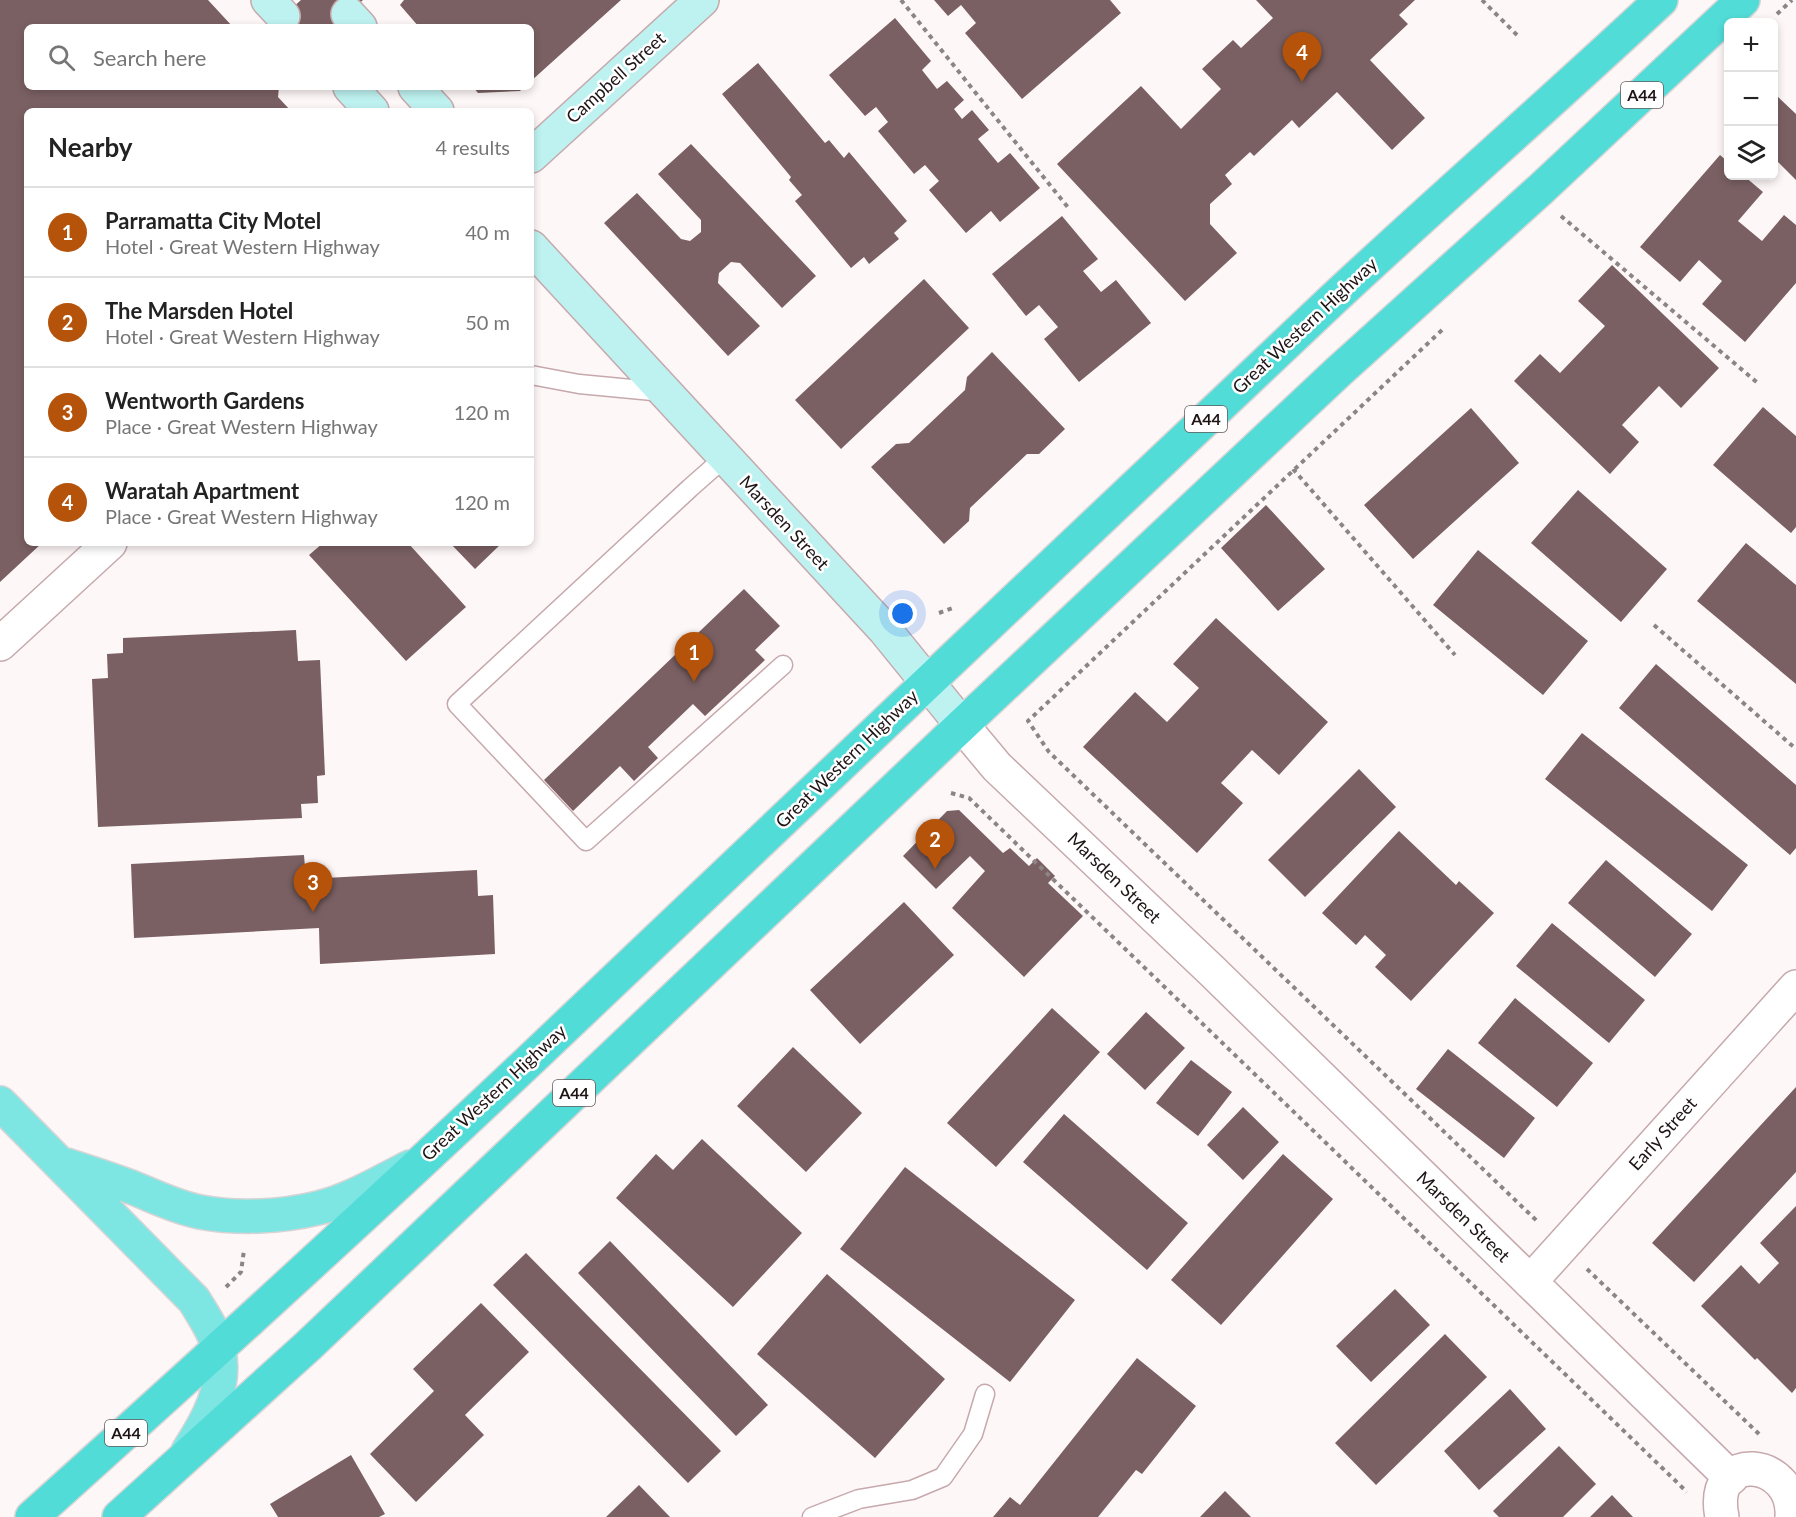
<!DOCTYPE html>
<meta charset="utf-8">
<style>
:root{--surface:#fff;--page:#f6f6f6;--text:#222;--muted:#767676;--line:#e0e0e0;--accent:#b45309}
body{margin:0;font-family:Lato,sans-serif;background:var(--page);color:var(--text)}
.controls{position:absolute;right:18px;top:18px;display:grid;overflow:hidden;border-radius:9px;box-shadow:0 3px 9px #0003}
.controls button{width:54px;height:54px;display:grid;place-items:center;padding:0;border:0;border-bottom:2px solid var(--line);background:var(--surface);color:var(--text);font:30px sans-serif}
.you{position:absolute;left:903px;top:614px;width:21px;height:21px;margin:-15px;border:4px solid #fff;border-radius:50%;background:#1a73e8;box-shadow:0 0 0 9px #1a73e833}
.badge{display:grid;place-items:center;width:39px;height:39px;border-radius:50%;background:var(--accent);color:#fff;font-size:20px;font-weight:700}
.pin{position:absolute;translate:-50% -50px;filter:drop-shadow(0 2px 3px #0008)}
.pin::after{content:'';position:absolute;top:32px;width:21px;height:18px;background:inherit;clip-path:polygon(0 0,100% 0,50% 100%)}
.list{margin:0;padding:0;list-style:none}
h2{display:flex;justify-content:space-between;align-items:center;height:78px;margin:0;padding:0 24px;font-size:26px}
h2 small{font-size:20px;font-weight:400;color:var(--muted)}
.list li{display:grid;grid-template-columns:39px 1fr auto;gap:18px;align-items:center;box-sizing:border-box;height:90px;padding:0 24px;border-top:2px solid var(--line)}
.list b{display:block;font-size:22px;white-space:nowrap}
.list p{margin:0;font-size:20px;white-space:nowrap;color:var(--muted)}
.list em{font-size:20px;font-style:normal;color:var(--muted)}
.icon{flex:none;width:33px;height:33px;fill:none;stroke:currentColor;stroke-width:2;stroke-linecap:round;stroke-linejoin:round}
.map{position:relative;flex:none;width:1796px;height:1517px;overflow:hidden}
.search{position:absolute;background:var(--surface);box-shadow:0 3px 9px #0003;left:24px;top:24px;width:510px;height:66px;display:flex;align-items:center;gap:15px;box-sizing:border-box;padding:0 21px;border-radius:9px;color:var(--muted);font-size:22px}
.panel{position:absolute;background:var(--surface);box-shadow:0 3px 9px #0003;left:24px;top:108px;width:510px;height:438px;border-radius:9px}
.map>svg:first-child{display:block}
</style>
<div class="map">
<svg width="1796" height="1517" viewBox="0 0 1796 1517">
<rect width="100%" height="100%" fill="#fef7f8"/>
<path fill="#7a6063" d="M0,0H208L233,27H27V87H279L278,97L291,111H27V543H42L0,582Z
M301,0H363L333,27H271Z
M404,0H621L531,81V27H419L400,5Z
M934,0H1110L1121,13L1022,99L965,33L976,23L961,5L948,16Z
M1256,0H1415L1399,15L1408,24L1370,60L1425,118L1392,150L1337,92L1299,128L1292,120L1254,156L1250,152L1225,175L1232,184L1210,204V224L1237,253L1185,301L1057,164L1141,86L1181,129L1221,89L1202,69L1233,40L1241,48L1273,18Z
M895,18L931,61L922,70L937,89L947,81L964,100L954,109L962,119L972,110L989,130L978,139L998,163L1010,153L1040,188L1000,222L991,211L966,233L929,190L939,181L925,165L914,174L878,131L888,122L876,107L865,116L829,75Z
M758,63L825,143L829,140L844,158L849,152L907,221L894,233L899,239L869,264L864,257L851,268L795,201L802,195L789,180L791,177L722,94Z
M473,87H524L520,91L478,93Z
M1776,95L1796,114V180L1774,158V97Z
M691,144L816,276L782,308L740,263L731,262L719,273L718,283L760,326L728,356L604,223L637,193L681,239L690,241L701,232V220L658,174Z
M1720,155L1728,162V176H1744L1763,192L1738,221L1762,241L1784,215L1796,225V283L1745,342L1702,304L1722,281L1699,260L1680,282L1640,247Z
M1062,216L1098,259L1083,271L1101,292L1116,280L1151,323L1079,382L1044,339L1058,327L1039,305L1026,316L992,274Z
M1612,265L1719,368L1681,408L1659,386L1622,425L1639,442L1610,474L1514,381L1540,354L1560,373L1605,326L1578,301Z
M924,279L969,328L841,449L795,400Z
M992,352L1065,429L1039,454H1027L970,508L969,521L944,544L871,467L896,444L909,443L965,390L967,377Z
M1763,407L1796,436V527L1791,533L1713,465Z
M1471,408L1519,463L1413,559L1364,505Z
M1578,490L1667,569L1621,622L1531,543Z
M1266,505L1325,569L1278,611L1221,548Z
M323,543H408L466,607L406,661L309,555Z
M450,543H502L475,569Z
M1746,543L1796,585V684L1697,601Z
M1478,550L1588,641L1543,695L1433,605Z
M744,589L780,626L755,650L765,660L705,716L693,704L648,747L658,758L634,781L620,766L573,811L544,780Z
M1216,618L1328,722L1279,775L1252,750L1221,783L1243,803L1197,853L1083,747L1135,692L1167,722L1199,688L1173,664Z
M296,630L298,661L320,660L325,775L317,776L318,803L301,804L302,818L98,827L92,679L108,678L107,654L123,653V638Z
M1656,664L1796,785V848L1790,855L1619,708Z
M1582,733L1748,865L1712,911L1545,779Z
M1359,769L1396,807L1305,897L1268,860Z
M959,810L1003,853L1010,848L1029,866L1037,858L1055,876L1048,883L1083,916L1024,977L952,908L985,871L970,856L936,889L903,856L947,811Z
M1399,831L1456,885L1459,881L1494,913L1411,1001L1375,967L1386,955L1365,935L1356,945L1322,913Z
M304,855L306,879L477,870L478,896L493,895L495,954L320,964L319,928L134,938L131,864Z
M1606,860L1692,934L1655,977L1568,903Z
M904,902L954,955L860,1044L810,990Z
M1552,923L1645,1000L1609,1043L1516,966Z
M1515,998L1593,1063L1557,1107L1478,1043Z
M1052,1008L1100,1052L996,1167L947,1123Z
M1146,1012L1185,1048L1145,1090L1107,1054Z
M793,1047L862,1113L806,1172L737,1106Z
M1448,1049L1535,1118L1504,1158L1416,1089Z
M1191,1060L1232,1092L1198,1136L1156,1103Z
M1796,1087V1172L1694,1282L1652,1243Z
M1243,1107L1279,1142L1243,1180L1207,1145Z
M1064,1114L1188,1223L1147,1270L1023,1162Z
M702,1139L802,1233L733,1307L616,1198L656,1154L673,1170Z
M1283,1154L1333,1199L1221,1325L1171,1280Z
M905,1167L1075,1300L1010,1382L840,1249Z
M1796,1206V1388L1792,1393L1757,1358L1755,1360L1701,1306L1741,1265L1759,1284L1779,1263L1760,1243Z
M610,1241L768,1405L736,1436L578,1273Z
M526,1253L721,1451L688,1483L493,1285Z
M827,1274L945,1379L875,1458L757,1354Z
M1395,1289L1430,1325L1371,1382L1336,1346Z
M481,1303L529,1352L465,1415L484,1435L416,1502L370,1454L434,1391L413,1369Z
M1445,1334L1487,1377L1376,1485L1335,1443Z
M1137,1358L1196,1406L1142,1474L1136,1470L1098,1517H993L1010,1497L1020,1505Z
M1510,1389L1546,1429L1479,1490L1444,1451Z
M1559,1446L1596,1484L1563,1517H1499L1493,1511Z
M351,1455L385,1514L379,1517H278L270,1504Z
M639,1485L670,1517H606Z
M1225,1491L1251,1517H1200Z
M1612,1495L1633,1517H1590Z"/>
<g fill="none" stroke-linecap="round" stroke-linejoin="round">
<g stroke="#c6a9ac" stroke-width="21">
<path id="service" d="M531,375L579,384L663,392
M724,458L690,488L457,704L586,841L783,665
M812,1517L859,1499L912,1490L943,1477L973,1434L985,1394"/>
</g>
<g stroke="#c6a9ac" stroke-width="36">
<path id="minor" d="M0,644L110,543
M962,725L997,767L1211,970L1731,1478
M1530,1282L1796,987
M1722,1517C1708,1447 1796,1459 1792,1517"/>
</g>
<g stroke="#c6a9ac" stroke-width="36">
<path id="secondary" d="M268,0L283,16
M348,14L360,27
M350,87L372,111
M415,87L437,111
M531,156L702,0
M531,247L884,629L962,725"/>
</g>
<g stroke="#d6d5d5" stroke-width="36">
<path id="primary" d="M0,1103L194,1300C203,1315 216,1333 219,1351C227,1387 207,1422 188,1451
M66,1165C88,1172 109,1179 131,1187C154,1196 175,1207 200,1212C238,1219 281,1217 318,1208C349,1201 382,1181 410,1167"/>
</g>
<g stroke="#d6d5d5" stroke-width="36">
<path id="trunk" d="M32,1517C199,1367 364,1217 527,1063C795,810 1061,554 1330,302C1439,200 1552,102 1661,0
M119,1517L308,1346L962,725L1338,372L1541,189L1743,0"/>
</g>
<path stroke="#8d8485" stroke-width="4" stroke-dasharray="4.5 4.5" stroke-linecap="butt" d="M901,0L1070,210
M1482,0L1517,35
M1777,14L1792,0
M1561,216L1760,385
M1442,330L1028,721L1049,752L1538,1222
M1293,469L1455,655
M939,613L953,608
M1654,625L1796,749
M951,793L969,798L1687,1492
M1587,1269L1759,1434
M226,1287L241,1272L244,1250"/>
<use href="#service" stroke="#fff" stroke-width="18"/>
<use href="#minor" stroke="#fff" stroke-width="33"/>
<use href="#secondary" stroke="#bef2f0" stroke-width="33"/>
<use href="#primary" stroke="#7de5e2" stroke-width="33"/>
<use href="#trunk" stroke="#52dcd8" stroke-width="33"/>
</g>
<g text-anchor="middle" stroke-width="5" stroke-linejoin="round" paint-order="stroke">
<g fill="#fff" stroke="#625a5b" stroke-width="1.5">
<rect x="1621" y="82" width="42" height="26" rx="4.5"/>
<rect x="1185" y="406" width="42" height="26" rx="4.5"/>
<rect x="553" y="1080" width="42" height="26" rx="4.5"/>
<rect x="105" y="1420" width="42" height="26" rx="4.5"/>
</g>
<g font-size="16" font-weight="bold" fill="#1e1415">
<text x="1642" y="101">A44</text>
<text x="1206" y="425">A44</text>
<text x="574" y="1099">A44</text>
<text x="126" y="1439">A44</text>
</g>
<g font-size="18" fill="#1e1415" stroke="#fff">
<text transform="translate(616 78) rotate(-42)" y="6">Campbell Street</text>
<text transform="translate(1305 326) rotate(-43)" y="6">Great Western Highway</text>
<text transform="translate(784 523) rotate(47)" y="6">Marsden Street</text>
<text transform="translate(847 759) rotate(-44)" y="6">Great Western Highway</text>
<text transform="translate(1114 878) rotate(44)" y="6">Marsden Street</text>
<text transform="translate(494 1093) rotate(-43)" y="6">Great Western Highway</text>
<text transform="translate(1663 1134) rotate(-48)" y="6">Early Street</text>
<text transform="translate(1463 1217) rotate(44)" y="6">Marsden Street</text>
</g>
</g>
</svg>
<div class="controls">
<button>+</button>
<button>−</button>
<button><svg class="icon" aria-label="layers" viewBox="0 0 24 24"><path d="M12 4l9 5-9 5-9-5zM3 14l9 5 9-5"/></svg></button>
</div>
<div class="you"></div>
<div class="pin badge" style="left:694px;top:682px">1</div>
<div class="pin badge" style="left:935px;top:869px">2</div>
<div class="pin badge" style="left:313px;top:912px">3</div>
<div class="pin badge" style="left:1302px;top:82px">4</div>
<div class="search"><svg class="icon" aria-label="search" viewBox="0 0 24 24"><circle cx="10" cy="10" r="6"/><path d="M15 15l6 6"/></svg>Search here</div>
<section class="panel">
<h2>Nearby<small>4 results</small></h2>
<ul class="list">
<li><span class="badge">1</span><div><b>Parramatta City Motel</b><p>Hotel · Great Western Highway</p></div><em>40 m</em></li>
<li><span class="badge">2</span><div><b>The Marsden Hotel</b><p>Hotel · Great Western Highway</p></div><em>50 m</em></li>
<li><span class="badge">3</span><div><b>Wentworth Gardens</b><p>Place · Great Western Highway</p></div><em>120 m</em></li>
<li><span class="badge">4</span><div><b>Waratah Apartment</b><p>Place · Great Western Highway</p></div><em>120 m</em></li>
</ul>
</section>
</div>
